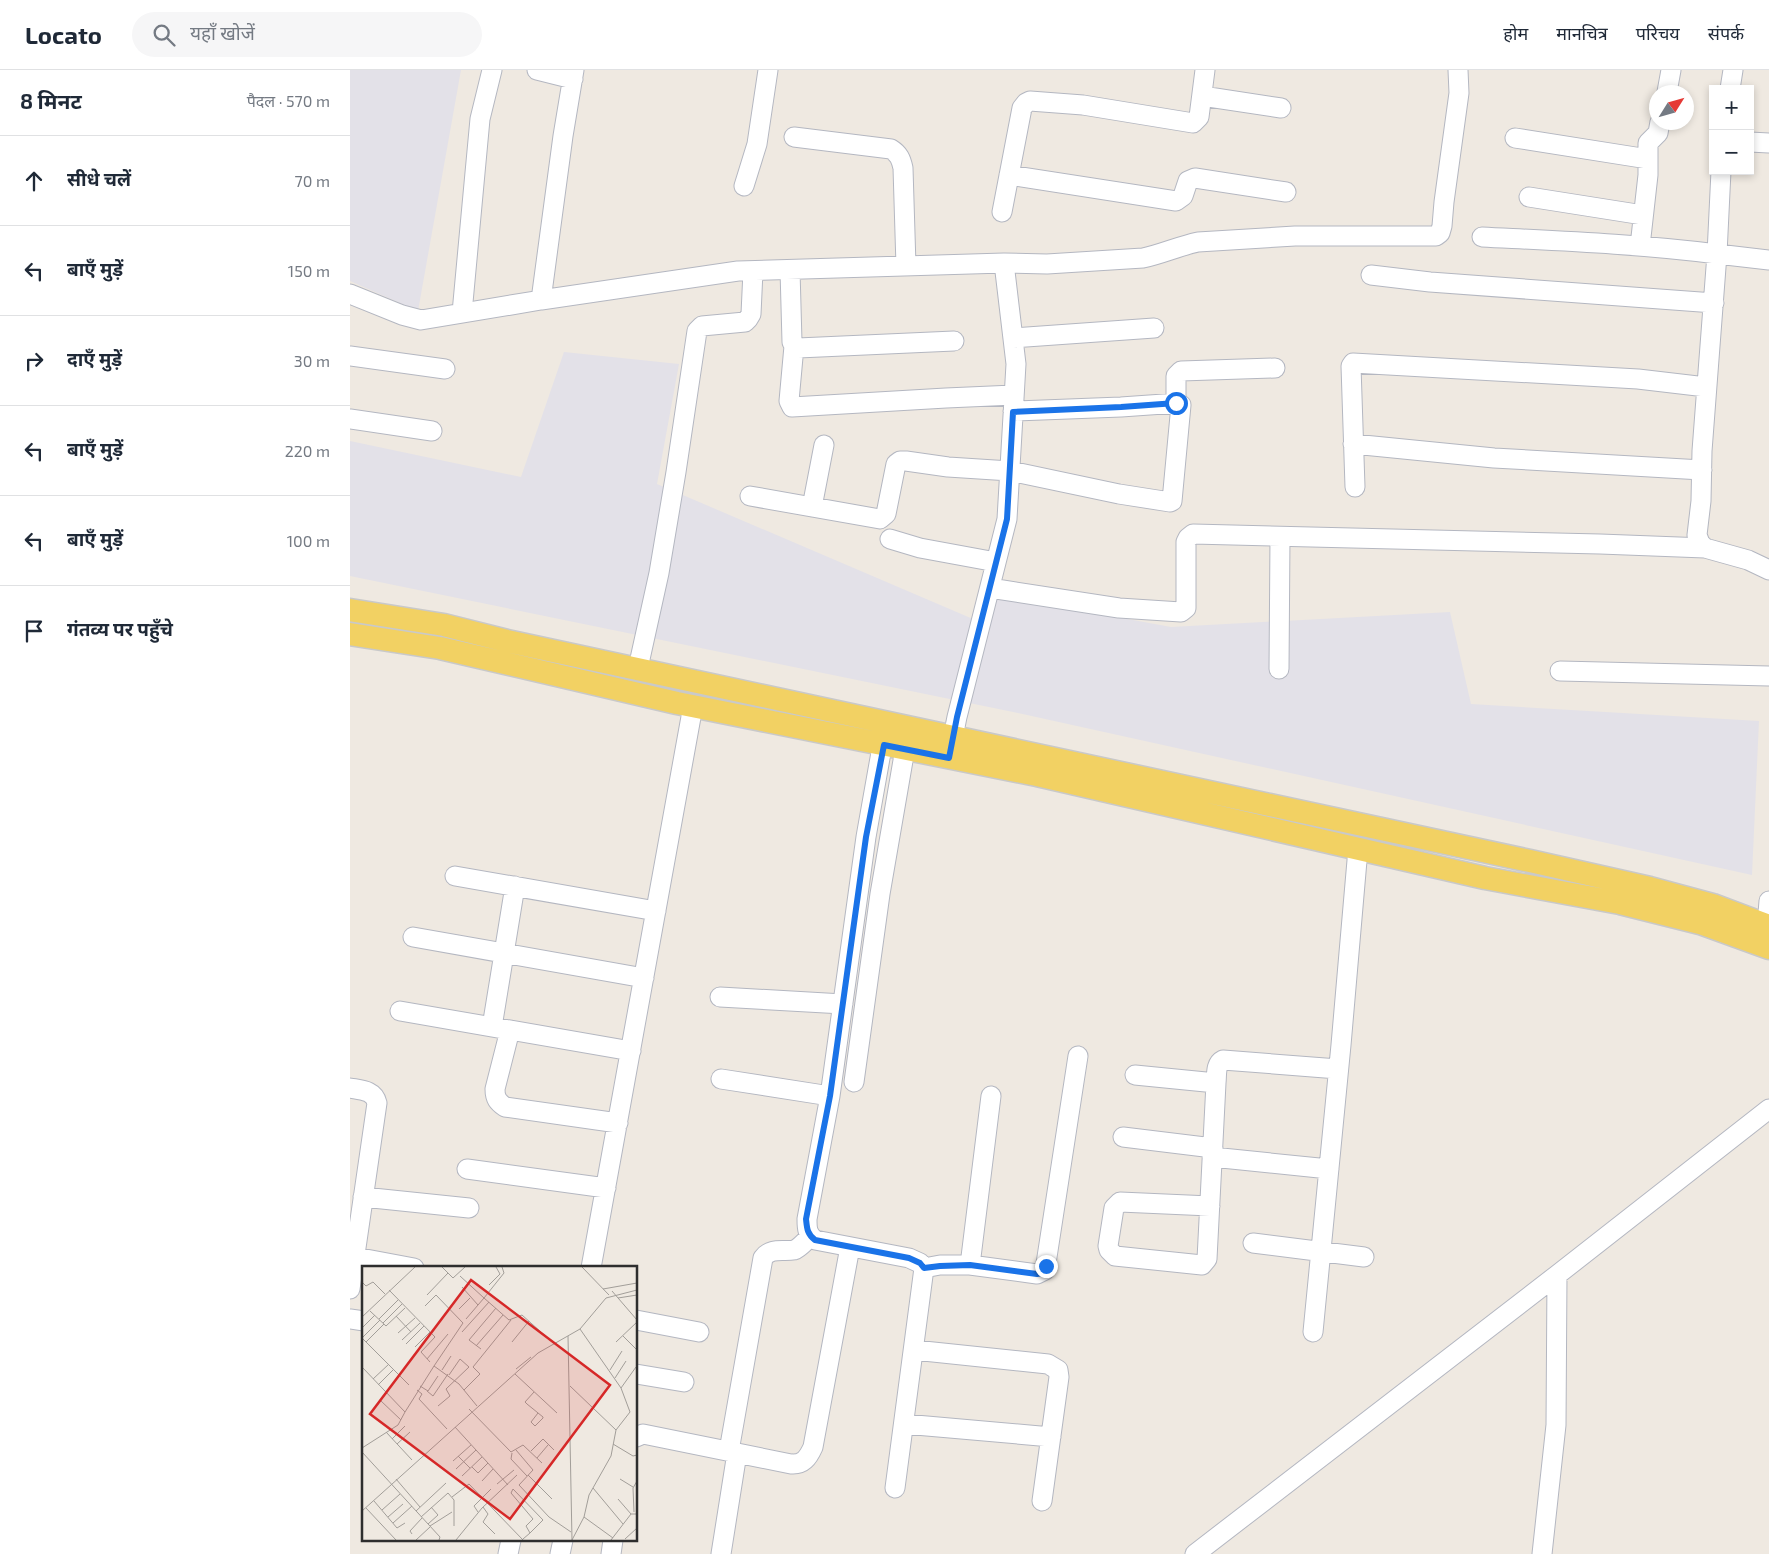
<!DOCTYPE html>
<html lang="hi">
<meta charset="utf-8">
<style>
:root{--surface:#fff;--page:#f6f6f7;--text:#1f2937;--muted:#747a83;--line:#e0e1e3}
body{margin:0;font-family:"Exo 2","Noto Sans Devanagari",sans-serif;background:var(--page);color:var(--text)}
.controls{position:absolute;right:15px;top:15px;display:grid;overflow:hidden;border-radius:0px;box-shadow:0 2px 8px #0003}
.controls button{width:45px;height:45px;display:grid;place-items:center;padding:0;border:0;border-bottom:1px solid var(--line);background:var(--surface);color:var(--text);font:25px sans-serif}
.compass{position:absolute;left:1299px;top:15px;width:45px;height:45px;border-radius:50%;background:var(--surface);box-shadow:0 2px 8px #0003;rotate:53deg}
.stop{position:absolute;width:15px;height:15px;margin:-11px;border:4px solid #1a73e8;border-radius:50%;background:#fff}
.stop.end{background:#1a73e8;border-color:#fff;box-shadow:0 1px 5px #0008}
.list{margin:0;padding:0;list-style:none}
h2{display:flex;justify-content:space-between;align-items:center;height:65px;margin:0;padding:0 20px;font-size:21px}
h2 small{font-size:16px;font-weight:400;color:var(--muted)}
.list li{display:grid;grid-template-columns:32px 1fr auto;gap:15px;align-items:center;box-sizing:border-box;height:90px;padding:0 20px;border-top:1px solid var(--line)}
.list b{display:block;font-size:19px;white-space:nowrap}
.list em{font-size:16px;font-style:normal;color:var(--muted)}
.icon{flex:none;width:28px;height:28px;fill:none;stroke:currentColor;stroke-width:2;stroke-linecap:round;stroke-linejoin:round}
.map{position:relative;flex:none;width:1419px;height:1484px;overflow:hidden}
header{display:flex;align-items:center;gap:30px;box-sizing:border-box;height:70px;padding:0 25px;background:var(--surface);border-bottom:1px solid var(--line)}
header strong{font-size:24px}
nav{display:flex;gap:28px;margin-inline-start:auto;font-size:18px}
.search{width:350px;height:45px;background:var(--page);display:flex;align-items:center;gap:12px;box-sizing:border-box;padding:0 18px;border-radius:28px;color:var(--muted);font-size:19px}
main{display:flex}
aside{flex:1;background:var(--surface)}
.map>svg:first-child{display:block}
</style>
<header>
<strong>Locato</strong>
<div class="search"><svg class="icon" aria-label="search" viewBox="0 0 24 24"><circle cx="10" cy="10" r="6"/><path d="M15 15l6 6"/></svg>यहाँ खोजें</div>
<nav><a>होम</a><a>मानचित्र</a><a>परिचय</a><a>संपर्क</a></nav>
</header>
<main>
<aside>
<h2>8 मिनट<small>पैदल · 570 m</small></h2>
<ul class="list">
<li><svg class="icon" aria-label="ahead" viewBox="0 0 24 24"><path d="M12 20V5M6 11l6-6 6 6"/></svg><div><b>सीधे चलें</b></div><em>70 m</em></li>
<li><svg class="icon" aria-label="left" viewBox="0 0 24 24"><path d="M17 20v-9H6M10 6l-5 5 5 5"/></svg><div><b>बाएँ मुड़ें</b></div><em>150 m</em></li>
<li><svg class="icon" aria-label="right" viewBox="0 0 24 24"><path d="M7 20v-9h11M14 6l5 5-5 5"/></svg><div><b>दाएँ मुड़ें</b></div><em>30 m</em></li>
<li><svg class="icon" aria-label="left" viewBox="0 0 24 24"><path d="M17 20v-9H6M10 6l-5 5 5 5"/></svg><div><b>बाएँ मुड़ें</b></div><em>220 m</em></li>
<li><svg class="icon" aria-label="left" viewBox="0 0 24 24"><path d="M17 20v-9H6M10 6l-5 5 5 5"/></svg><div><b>बाएँ मुड़ें</b></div><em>100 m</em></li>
<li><svg class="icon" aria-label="arrive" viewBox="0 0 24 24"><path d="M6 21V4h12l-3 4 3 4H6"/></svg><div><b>गंतव्य पर पहुँचे</b></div></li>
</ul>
</aside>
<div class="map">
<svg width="1419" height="1484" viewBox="0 0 1419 1484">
<rect width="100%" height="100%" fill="#efe9e1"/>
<path fill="#e3e1e8" d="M0,0H111L68,241L0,211Z
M214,282L329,294L307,414L637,555L641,524L821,557L1100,542L1121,634L1409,651L1402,805L668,643L0,506V371L171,407Z"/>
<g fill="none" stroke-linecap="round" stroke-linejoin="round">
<g stroke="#b4b7c1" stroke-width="21">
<path id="minor" d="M187,0L223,9
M224,0L213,66L191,230L388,201L654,193L666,294L657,449L607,647L600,682
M1380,19L1383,0
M1317,22L1321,0
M852,26L931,38
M444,67L541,79C549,84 551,89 553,98L556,196
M1165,68L1298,89
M1400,72L1419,73
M1371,101L1367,184L1419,190
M659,105L826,131L833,126L838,111L845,108L936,122
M394,116L407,74L418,0
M1179,127L1293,145
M652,142L672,38L676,33L680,31L733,35L843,53L849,47L855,0
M1132,167C1210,171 1289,174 1367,184L1352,381L1351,431L1347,465L1350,473L1355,478L1398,490L1419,500
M1290,176L1298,105V73L1308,63L1310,52
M654,193L697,194L793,188C812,184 829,176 848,172L945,166H1086L1090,163L1092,156L1094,132L1109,23L1108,0
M440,200L442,272L444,276L448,278L604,271
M1021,205L1080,212L1364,233
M0,224L52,245L71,250L191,230
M112,243L130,49L142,0
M663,268L804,258
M444,276L439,331L442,337L596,328L664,325
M0,286L95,299
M826,333V306L831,301L925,298
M0,349L82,361
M1003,374L1144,388L1352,400
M1005,417L1001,296L1003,293L1288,309L1356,317
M400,426L530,449L536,444L546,394L550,391H556L598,397L660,401L769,424L820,432L822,431L831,335L828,333L771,337L663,341
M462,437L474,375
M540,469L570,478L646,492
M640,518L769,538L831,542L836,538V472L838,468L843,464L1250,474L1355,478
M288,598L309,503L326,402L347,261L352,256L395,252L398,249L401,244L403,201
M929,599L930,467
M1210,601L1419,606
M535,660L516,767L480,1026L457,1149C457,1158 457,1164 465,1170L559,1188L570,1193L574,1198L545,1418
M105,806L306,841
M1417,856L1419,831
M63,867L294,908
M370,927L493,934
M50,941L281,981
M142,957L165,816
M160,960L145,1019C145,1029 148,1032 155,1037L268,1053
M785,1005L866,1013
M371,1009L480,1026
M504,1012L530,824L555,679
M0,1018C11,1020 24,1020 27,1033L0,1219
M773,1067L863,1078
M862,1087L979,1099
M117,1099L256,1118
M13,1127L119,1138
M860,1136L770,1132L764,1138L758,1176L759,1180L765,1186L852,1195L857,1189L866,1013C867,1005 865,994 873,990L988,999
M903,1173L1014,1187
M0,1186L64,1198
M620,1195L641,1026
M241,1198L343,636
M574,1198L590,1195H620L687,1204L695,1200L728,986
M0,1249L14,1251
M286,1250L349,1262
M963,1262L991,975L1008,779
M564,1280L698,1294L708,1300L709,1307L692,1431
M286,1304L334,1312
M554,1354L701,1367
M286,1367L293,1364L441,1394C453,1395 458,1388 463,1377L500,1177
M379,1381L413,1188C421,1177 433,1182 444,1180C450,1178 455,1171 460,1167
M158,1484L161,1470
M210,1484L213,1470
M261,1484L263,1470
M371,1484L387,1383
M845,1484L1207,1205L1419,1039
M1192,1484L1206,1355L1207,1205"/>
</g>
<g stroke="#c9c9c9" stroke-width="25">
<path id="major" d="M0,540L94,555L157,571L1180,791L1300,818L1363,835L1419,856
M0,564L90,578L327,633L687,705L1135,808L1270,833L1350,853L1419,878"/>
</g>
<use href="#minor" stroke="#fff" stroke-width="19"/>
<use href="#major" stroke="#f2d163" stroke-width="22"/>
</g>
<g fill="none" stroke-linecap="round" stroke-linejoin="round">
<path stroke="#1a73e8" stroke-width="6" d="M696,1196L692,1203L687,1204L620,1195L590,1196L574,1198L570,1193L559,1188L465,1170C457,1164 457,1158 456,1149L480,1026L516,767L534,675L599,688L607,647L657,449L663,342L771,337L826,333"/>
</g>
<g transform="translate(12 1196)">
<rect width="275" height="275" fill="#efe9e1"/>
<path fill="none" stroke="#a29e99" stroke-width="1" d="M80,1L91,12L103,1M220,1L247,29M98,10L122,32L142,7L140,1M0,16L4,20L11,16L23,28M127,19L138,8L134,1M100,21L116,39M241,23L275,17M27,24L73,71L59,86L68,96M250,25L275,54M65,29L86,7M256,32L275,29M63,40L74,29L101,57L72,100M97,43L108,32M8,45L24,60L43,42M34,50L49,66M0,51L53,1M17,53L36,34M104,53L122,32L147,54L160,49L189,75M21,57L40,38M0,62L13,49M100,66L127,36M36,67L53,52M206,70L210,274M261,70L275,84M0,72L47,119M0,72L18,54M40,74L58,57M4,76L22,58M150,76L167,55M254,76L275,56M44,78L62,60M114,80L141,49M53,81L68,66M119,83L107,74L134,42M65,93L86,68M0,101L43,146L72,100L97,118L115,140M154,103L169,91M80,104L89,90M248,104L260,85M153,108L195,147M253,112L264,95M11,113L27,98M16,119L32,103M58,120L66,125L76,110M208,120L254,164M259,122L274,101M55,124L60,128L57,133L85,163M102,124L118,108L111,101L149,54M65,125L71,130L86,108M172,126L163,136L165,138L181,151V152L173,160L169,156L176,147M25,127L18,134L39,154M76,140L88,130L84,123L107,101L98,93L87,109M107,143L149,186L161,179L180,197M93,161L146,219M24,166L50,194M30,173L43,160M35,178L48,166M251,178L271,190L275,189M0,182L36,159L43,146M154,184L171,204L157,219L187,251L209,266M169,185L181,173L192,184M0,186L78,271L77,274M150,187L149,193L165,210M96,190L108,202M175,192L186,179M91,195L109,179M110,201L116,207L126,197M94,203L114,184M166,209L190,233M100,210L120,191M34,213L58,241M258,213L271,221M120,215L131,203M135,218L152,204M231,222L261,258M90,231L107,218L161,274M256,233L269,248M12,235L35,262L43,257M121,241L126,248L121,256L133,268M4,242L34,274M20,244L38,228M0,245L176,87L218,63L244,32L275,24M54,245L84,217M116,246L112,240L129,223M272,246L271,222L275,215M26,251L41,238M59,251L86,227L92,234V260M222,251L251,272M31,257L50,240M66,258L76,249L69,241M68,260L90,246M50,268L48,265L60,252M161,273L168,267L181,254L151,223L149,227L171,253L164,260L168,267M263,273L275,262M54,274L68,261M94,274L120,242L155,209M210,274L222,251L227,229L249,190L254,164L268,146L259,122L218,63M249,274L269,248H275"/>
<path fill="#d62828" fill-opacity="0.15" stroke="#d62828" stroke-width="2.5" d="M109,14L248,119L148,253L8,148Z"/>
<rect width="275" height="275" fill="none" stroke="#2e2e2e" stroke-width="2.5"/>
</g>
</svg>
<div class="controls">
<button>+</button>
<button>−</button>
</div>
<svg class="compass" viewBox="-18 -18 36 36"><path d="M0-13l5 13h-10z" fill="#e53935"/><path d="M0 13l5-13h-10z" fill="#747a83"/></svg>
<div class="stop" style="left:826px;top:333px"></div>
<div class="stop end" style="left:696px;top:1196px"></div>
</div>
</main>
